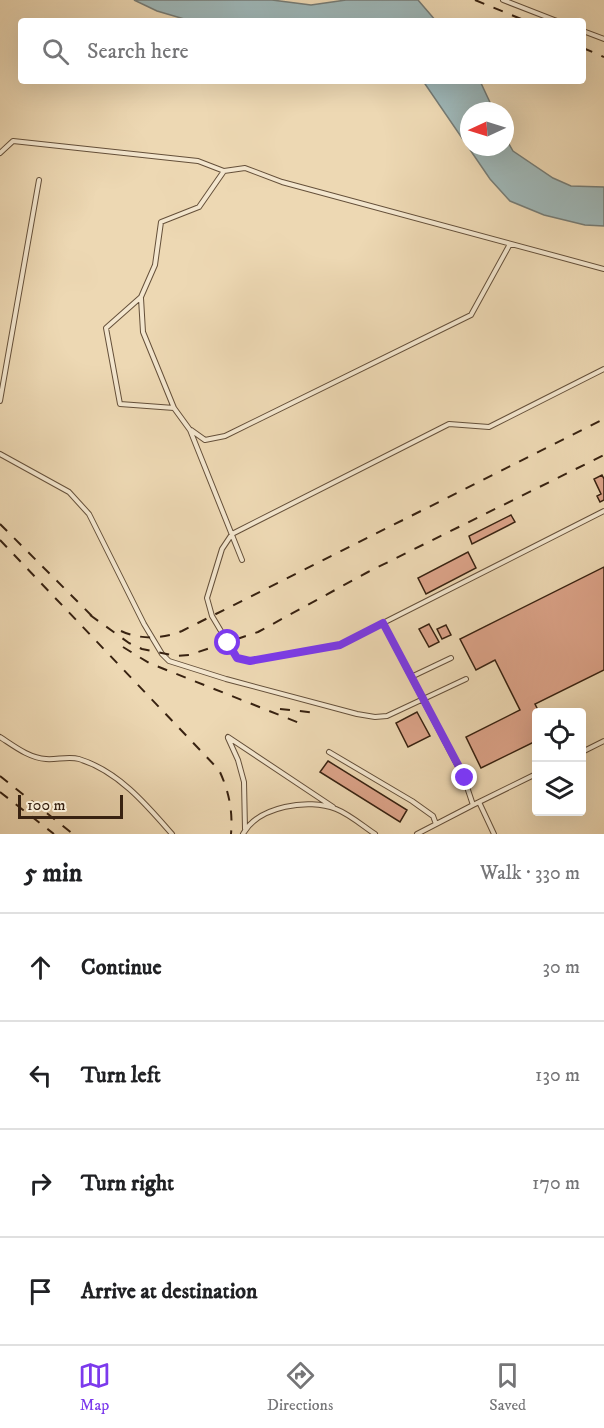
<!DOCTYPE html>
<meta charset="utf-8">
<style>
:root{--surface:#fff;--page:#f6f6f6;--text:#202124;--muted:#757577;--line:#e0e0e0;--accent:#7c3aed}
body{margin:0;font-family:"IM FELL DW Pica",serif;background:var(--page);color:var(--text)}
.controls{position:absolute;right:18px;bottom:18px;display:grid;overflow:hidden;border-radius:6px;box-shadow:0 6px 24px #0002}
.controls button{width:54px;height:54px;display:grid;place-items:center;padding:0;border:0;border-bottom:2px solid var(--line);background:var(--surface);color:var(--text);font:30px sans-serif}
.compass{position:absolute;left:460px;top:102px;width:54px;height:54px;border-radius:50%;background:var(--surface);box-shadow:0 6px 24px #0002;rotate:266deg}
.scale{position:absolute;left:18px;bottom:15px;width:105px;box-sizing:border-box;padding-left:6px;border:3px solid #382211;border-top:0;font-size:16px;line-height:21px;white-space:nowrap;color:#382211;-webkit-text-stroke:4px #f3e6ce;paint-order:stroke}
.stop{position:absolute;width:18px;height:18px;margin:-14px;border:4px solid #7c3aed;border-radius:50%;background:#fff}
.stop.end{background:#7c3aed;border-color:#fff;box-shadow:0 2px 6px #0008}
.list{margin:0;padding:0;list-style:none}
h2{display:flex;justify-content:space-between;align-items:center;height:78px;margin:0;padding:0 24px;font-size:26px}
h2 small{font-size:20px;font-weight:400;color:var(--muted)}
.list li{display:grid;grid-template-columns:39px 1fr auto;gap:18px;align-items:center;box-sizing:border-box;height:108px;padding:0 24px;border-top:2px solid var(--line)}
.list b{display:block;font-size:22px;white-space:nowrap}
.list em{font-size:20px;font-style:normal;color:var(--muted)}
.icon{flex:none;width:33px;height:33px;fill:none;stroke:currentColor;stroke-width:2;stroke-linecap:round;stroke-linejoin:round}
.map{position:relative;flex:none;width:604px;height:834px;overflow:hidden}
.search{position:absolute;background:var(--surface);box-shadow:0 6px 24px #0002;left:18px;right:18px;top:18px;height:66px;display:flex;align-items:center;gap:15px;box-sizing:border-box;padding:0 21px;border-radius:6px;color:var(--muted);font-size:22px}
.sheet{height:510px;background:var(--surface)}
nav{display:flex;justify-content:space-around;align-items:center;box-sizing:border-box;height:84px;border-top:2px solid var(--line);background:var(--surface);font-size:16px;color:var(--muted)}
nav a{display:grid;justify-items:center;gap:3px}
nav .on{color:var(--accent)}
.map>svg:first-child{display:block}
</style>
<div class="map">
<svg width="604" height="834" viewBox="0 0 604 834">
<rect width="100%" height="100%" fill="#edd8b3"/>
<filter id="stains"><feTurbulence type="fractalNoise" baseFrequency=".00333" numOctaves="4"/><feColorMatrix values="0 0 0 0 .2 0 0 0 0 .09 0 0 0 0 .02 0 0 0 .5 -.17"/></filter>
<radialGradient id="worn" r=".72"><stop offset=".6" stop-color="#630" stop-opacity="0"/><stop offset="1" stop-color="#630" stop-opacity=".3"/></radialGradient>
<path fill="#9eb7b8" stroke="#757b75" stroke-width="1.5" d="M134,0H272L311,5L346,0H418L436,21H191L157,11Z
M423,81H480L494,111H469V147H505V137L513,151L553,178L571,186L604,187V226L585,225L544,215L510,201L490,179Z"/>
<path fill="#dca389" stroke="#382211" stroke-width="1.5" d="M602,475L604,479V500L600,502L597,496L601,494L594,479Z
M511,515L515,522L472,544L469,536Z
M468,552L476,568L426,594L418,578Z
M604,567V670L535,704L539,712H536V741L481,768L466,737L520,710L495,660L476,670L460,639Z
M429,624L439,642L429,647L419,629Z
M446,625L451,635L442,639L437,629Z
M417,712L430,736L408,747L396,723Z
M328,761L407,810L400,822L320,772Z"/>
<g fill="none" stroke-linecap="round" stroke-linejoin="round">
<g stroke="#65503a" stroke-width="6">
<path id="service" d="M503,0L557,21
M583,31L604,39
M0,153L13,141L198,161L224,171
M141,298L143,332L174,408
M0,401L39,180
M191,430L205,440L225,436L471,315L510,244
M0,454L69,492L89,514L144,624L162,654L169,661L226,679L357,714L375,717L387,716L466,679
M242,560L190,430L174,408L120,404L106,328L141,297L155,265L161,222L199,207L224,171L245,168L282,182L604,269
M383,623L340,645L250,661L237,658L212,616L207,598L222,549L232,534L449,424L489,427L604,369
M411,677L451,658
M0,737C14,746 29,758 46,759C56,760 69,756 79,759C118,771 146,804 172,834
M228,737L333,807
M228,738L238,760L244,782L245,829
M329,752L412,801L433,816L436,824
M582,752L604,741
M479,802L494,834
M473,805L536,774
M243,834C258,806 309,798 336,809C349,814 363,826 375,834
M417,834L473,805L464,778L383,623L604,511"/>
</g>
<use href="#service" stroke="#f3e6ce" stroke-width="4"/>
<path stroke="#382211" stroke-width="2" stroke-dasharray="10 10" stroke-linecap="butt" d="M475,0L526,21
M583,48L604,57
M0,524L96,620
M0,540L219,770C229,791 233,811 231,834
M90,615L129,643L142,649L176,656L189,655L258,632L368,572L604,455
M121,631C141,640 162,639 182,631L604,419
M123,647L149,663L302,724
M280,709L318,713
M0,776L73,834
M0,792L54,834"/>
</g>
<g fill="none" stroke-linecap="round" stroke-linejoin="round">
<path stroke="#7c3aed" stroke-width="8" d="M228,643L237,658L250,661L340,645L383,623L465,778"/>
</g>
<rect width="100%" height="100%" filter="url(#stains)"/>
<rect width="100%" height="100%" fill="url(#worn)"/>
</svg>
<div class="controls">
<button><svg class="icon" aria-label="locate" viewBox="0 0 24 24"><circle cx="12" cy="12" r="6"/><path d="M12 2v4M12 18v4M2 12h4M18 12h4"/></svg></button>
<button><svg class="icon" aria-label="layers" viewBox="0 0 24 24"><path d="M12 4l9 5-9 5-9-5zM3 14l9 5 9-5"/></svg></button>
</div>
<svg class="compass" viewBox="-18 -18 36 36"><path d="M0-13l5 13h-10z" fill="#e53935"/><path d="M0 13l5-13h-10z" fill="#757577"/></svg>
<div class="scale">100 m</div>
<div class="stop" style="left:228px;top:643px"></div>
<div class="stop end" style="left:465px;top:778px"></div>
<div class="search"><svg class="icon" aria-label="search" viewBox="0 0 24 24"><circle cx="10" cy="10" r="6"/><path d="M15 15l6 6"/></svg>Search here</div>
</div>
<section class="sheet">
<h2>5 min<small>Walk · 330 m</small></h2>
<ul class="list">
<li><svg class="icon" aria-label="ahead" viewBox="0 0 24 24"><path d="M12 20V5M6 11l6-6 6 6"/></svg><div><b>Continue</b></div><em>30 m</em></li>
<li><svg class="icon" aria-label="left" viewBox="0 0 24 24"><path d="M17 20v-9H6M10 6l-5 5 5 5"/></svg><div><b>Turn left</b></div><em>130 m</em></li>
<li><svg class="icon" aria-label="right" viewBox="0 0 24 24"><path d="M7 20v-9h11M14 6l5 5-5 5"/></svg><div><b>Turn right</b></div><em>170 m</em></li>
<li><svg class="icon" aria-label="arrive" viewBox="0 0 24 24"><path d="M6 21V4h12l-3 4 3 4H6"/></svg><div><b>Arrive at destination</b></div></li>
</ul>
</section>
<nav>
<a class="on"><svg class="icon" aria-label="map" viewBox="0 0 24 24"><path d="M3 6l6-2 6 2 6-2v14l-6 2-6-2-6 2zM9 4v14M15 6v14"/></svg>Map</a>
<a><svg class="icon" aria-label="directions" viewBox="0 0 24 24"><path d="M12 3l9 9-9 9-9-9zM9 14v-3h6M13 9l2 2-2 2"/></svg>Directions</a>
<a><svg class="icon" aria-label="saved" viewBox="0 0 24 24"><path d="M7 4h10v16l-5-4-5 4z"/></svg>Saved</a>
</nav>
